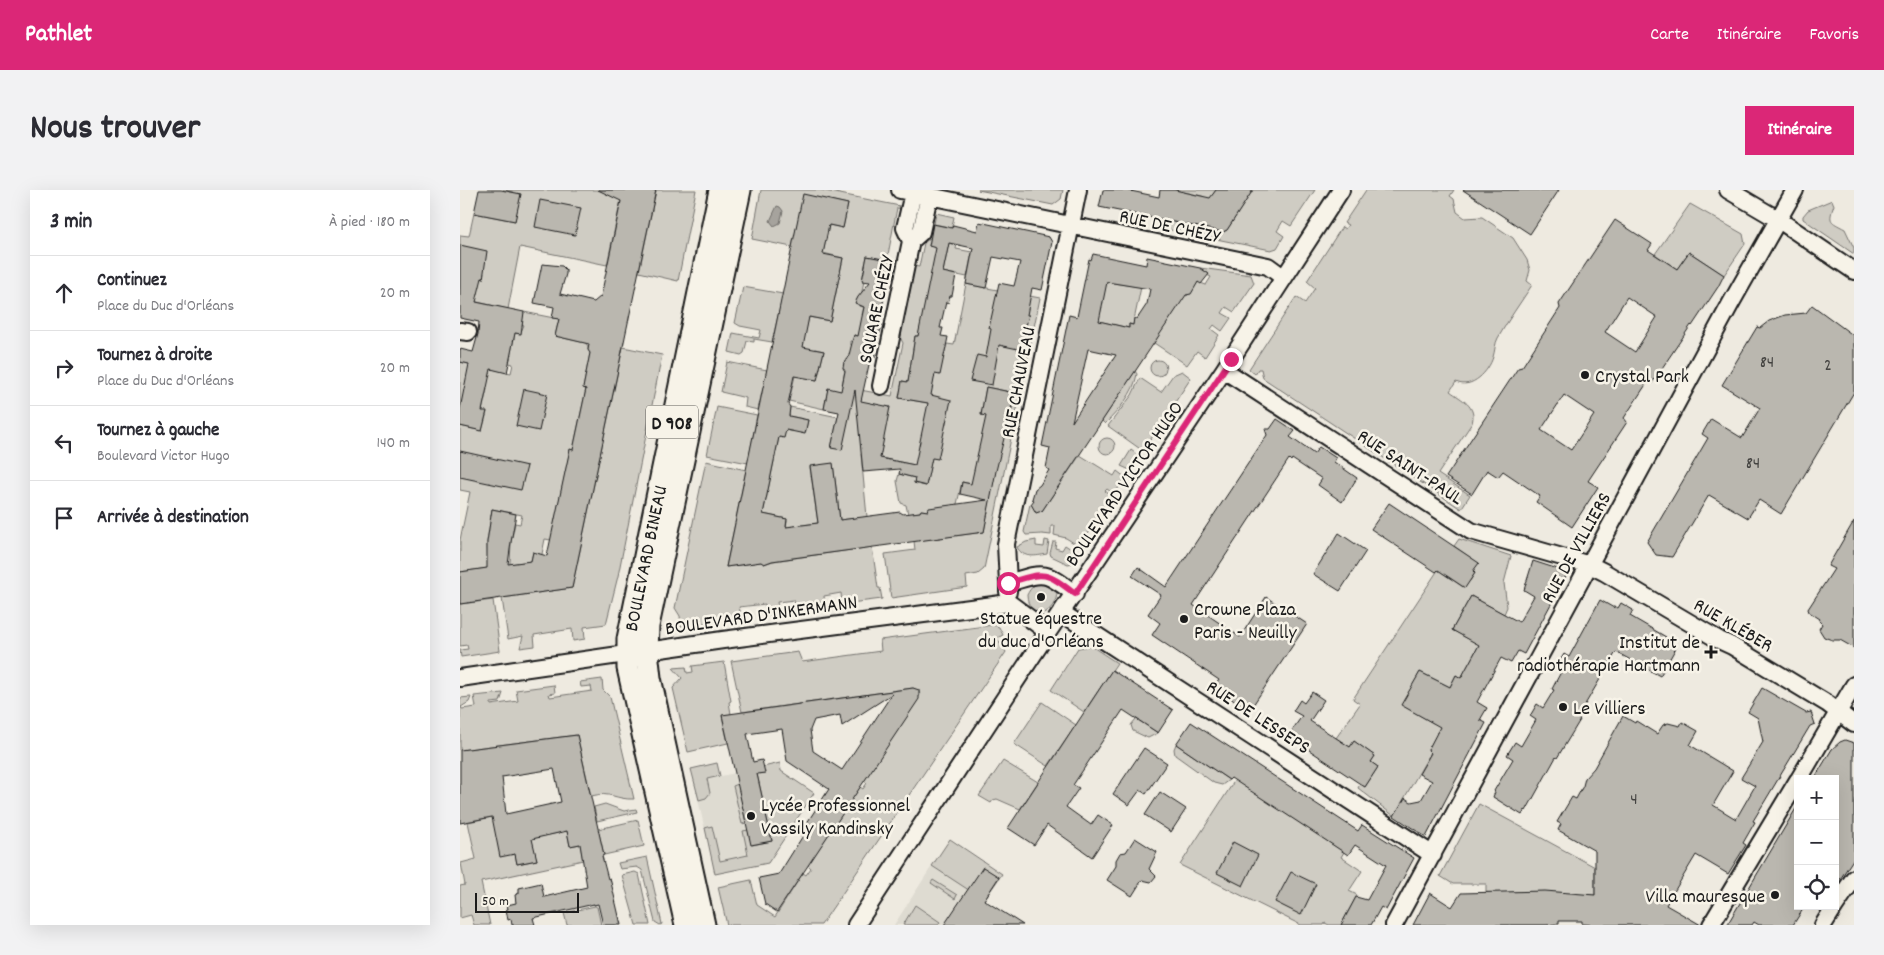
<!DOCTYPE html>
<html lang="fr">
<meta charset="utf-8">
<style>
:root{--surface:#fff;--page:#f2f2f3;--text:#2b2b33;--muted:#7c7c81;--line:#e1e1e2;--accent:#db2777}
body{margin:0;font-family:Dekko,sans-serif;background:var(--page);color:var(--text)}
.controls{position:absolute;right:15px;bottom:15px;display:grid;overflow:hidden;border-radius:0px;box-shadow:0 5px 20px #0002}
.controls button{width:45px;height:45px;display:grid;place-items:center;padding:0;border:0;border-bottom:1px solid var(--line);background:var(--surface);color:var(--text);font:25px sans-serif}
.scale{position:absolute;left:15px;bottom:12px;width:104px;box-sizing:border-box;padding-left:5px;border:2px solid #1c1c1c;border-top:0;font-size:14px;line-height:18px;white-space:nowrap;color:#1c1c1c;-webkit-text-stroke:4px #f7f3e8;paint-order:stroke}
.stop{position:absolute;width:15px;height:15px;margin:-11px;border:4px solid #db2777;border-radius:50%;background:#fff}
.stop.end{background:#db2777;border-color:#fff;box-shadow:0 1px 5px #0008}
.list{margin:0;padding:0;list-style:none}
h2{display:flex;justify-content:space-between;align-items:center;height:65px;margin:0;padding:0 20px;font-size:21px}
h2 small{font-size:16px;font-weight:400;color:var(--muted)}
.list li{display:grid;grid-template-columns:32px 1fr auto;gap:15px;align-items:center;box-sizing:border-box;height:75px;padding:0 20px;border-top:1px solid var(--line)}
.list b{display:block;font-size:19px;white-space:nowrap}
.list p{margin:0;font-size:16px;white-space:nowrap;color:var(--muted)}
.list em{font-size:16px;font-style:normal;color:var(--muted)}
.icon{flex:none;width:28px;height:28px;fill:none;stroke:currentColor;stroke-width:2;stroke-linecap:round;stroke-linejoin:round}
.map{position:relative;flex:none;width:1394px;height:735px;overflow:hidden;border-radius:0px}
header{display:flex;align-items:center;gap:30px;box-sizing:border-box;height:70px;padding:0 25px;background:var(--accent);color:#fff}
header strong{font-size:24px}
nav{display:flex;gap:28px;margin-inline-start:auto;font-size:18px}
.intro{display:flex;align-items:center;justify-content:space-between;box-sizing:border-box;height:120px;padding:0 30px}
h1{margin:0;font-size:35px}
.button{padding:12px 22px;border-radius:0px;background:var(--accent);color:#fff;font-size:18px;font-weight:700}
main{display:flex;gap:30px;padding:0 30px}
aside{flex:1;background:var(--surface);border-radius:0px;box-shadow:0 5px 20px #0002}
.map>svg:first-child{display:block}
</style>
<header>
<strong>Pathlet</strong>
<nav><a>Carte</a><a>Itinéraire</a><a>Favoris</a></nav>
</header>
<div class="intro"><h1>Nous trouver</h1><a class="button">Itinéraire</a></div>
<main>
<aside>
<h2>3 min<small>À pied · 180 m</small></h2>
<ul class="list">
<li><svg class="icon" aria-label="ahead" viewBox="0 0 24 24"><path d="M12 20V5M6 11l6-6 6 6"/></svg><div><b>Continuez</b><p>Place du Duc d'Orléans</p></div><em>20 m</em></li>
<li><svg class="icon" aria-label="right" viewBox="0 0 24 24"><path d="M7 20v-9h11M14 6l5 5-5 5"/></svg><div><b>Tournez à droite</b><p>Place du Duc d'Orléans</p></div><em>20 m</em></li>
<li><svg class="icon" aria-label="left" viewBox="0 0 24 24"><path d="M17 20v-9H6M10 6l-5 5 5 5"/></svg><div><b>Tournez à gauche</b><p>Boulevard Victor Hugo</p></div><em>140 m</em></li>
<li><svg class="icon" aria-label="arrive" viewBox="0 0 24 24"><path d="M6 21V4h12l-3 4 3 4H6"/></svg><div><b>Arrivée à destination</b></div></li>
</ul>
</aside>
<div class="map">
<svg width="1394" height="735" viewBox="0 0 1394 735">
<rect width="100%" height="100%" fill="#eeeae0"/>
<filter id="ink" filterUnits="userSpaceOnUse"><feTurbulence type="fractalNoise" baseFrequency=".02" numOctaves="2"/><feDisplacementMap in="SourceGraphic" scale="10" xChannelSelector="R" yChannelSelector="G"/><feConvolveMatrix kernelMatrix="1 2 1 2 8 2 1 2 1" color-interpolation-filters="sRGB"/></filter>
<g filter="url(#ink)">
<path fill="#dedbd1" d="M320,573L321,581L354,603L308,673L255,684L234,592Z
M472,676L508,699L563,735H434Z"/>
<path fill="#cfccc3" stroke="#767470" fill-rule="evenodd" d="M43,0H163L147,75L60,57L48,119L4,109L0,98V45L9,46L14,23L55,31L60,4Z
M196,0H236L218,91L179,82Z
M301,0H360L445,17V19L437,18L427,70L407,66L402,90L404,91L401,106H399L397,110L399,116L404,117L402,125L405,126L400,146L394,145L392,151H390V154L395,155L388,171L384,172L383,178L385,180L382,195L383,202L368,199L364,219L329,211L349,127L370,131L383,68L363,63L369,35L383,38L388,14L344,5L332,57L292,49ZM355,159L364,161L357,190L349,189Z
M518,0H603L601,9L593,15Z
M715,0H756L749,10L742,6Z
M793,0H855L831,36L823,31L817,41L824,46L817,58L811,60L701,38L703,30L763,42L767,40Z
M906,0H994L990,6L994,9L997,22L1005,28L1022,27L1053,48L1067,70L1070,80L1067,91L1072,95C1061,112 1048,130 1038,148C1035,153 1035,161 1033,167C1029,181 1012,200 996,192L990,201C1002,210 1017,216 1012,233L978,284L1010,305L1001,319L803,188L801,179H798L795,184L789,179L836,107L845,113L855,98L847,91L882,37L885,39L888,35L884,33Z
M1372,10L1374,15C1368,32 1370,31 1385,39L1394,58V64L1343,29V26L1348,20Z
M1230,14L1283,44L1285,54L1264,85L1229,62L1217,79L1195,64Z
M476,23L494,27L491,41L489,37L474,34Z
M471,47L469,56L483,59L458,146H455L448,192L442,191L439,208L468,213L476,177L483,169L487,154L494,155L506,94L580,108L524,379L518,384L506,386L507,397L431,408L425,364L455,360L454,351L524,342L532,298L502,292L497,314L468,321L461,320L460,322L448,324L446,315L441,313L437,291L439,284L455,288L454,293L466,296L469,278L401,264L407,327L380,330L373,274L350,277L358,333L326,337L327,329L303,324L319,247L326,240L345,243L348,230L329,226L330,217L378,227L371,258L395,199L432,206L443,153L440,147L454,76L459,77L464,53ZM526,197L555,203L550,230L521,224Z
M489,53L497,54L496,59L512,62L507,87L483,82Z
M740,78L791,85L794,93L774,122L766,117L762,123L771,128L762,141L754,135L751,139L759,145L745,167L737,161L727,175L694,153L724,104L727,106L738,92L746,95L751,87L747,85L748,83Z
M646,92L681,97L673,135L669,134V138L638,131L642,117H640L643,113L642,109Z
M283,97L323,104L312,152L294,149V152L287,151L284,163L281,165L269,162L273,143L299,148L301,140L280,136L275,133Z
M64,122L99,129L95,146L126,153L128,157V160L130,163L123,198L126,199L113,260H110L91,350L85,349L81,369L80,364L73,362L71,371L50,374L51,352L55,333L60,334L62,325L32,319L27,352L28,378L0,382V350L10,302L0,300V236L22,241L27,222L22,221L27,199L0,232V172L51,183L53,174L49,173L55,143L60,144L64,135L61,134Z
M163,157L202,165L158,386L146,434L124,437L125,449L113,451L112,439L74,445L75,456L60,458L63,446L48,449L42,408L112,398Z
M690 178a8 8 0 1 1 16 0a8 8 0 1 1-16 0Z
M267,172L307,180L298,220L285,217L286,208L261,202Z
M675,181L677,184C674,203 659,220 645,234L642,231Z
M722,181L731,188L683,261L648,236L672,205L680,188L701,202L713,185Z
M257,217L297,225L288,273L247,265Z
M639 256a8 8 0 1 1 16 0a8 8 0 1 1-16 0Z
M671,260L679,266L670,280L661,276Z
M620,265L654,286L657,281L666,288L654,304L647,299L645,301L653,307L622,353L617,355L606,348L594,345L595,336H591V345L582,344L566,345L564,342L570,314L574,317L576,322L582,321Z
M246,271L286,280L266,377L301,372L304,374L313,371L412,357L418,398H420L422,409L382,414L381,403L364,406L365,417L360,418L359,411L352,413L353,418L336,420L334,410L317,412L319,423L306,425L305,414L279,417L282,428L221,436L220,426L215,418Z
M999,349L1051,366L1044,393L1047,417L1044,424L1011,406L992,440L1014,452L1020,453L1001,488L996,485L990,497L960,482L942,515L973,533L982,535L968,560L971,562L934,626L898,598L900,594L905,597L918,577L911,572L915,566L894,551L890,557L876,548L900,514L893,509L978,380L1003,397L1008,390L1010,391L1015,383L1013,381L1018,373L994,356Z
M576,350V356L584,357L585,350L589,351L587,364C576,366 563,369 557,357L566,352Z
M593,352H596L595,358L602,360L605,355L614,361L618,372L608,374L591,366L590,363Z
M583,393L596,399L597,404C593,428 568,431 567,405C571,397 574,394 583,393Z
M33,410L40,461L1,467L0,460L8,459L7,455L0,456V414Z
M533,435L539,437L543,445L537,448L546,462L361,735H267L258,697L291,690L297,715L315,727L343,683L346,685L351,678L348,675L400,597L403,599L407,593L404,591L460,505L459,501L453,498L282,522L271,471L338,462L342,472L421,461L420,450Z
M631,456L657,473L624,522L591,500L618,458Z
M264,472L271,511L269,512L271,524L262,526L268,553L228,562L213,498L222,488L213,478L226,477L227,483L233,482L232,476Z
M142,489L143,500L150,507L174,609C156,610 151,601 131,606L117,545L0,560V508L11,507L9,512L1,517L2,519L16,517L14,506L43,503L40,512L31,513V515L58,511L56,500L94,495L95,503L89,504L90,507L132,501L131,496L121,497L120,492Z
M582,512L616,535L588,576L554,554Z
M676,529L698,543L688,548L673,541L671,535Z
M716,554L769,590L762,595L754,593L715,565L714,559Z
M543,571L578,592L560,619L537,609L533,610L531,613L519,606Z
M257,573L260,586L247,589L250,603L246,608L239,610L231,579Z
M320,573L321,581L354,603L308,673L255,684L245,638L252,636L260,671L288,665L283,641L288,640L292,655L312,651L297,584L304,583L303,577Z
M775,590L884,662L881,667L902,681L889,701L897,705L881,735H869L865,733L864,735H841L720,675Z
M278,594L286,633L282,634L273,596Z
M145,614L164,621L176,619L177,622L137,631L134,617Z
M1019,614L1135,677V705L1026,703V694H993L980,686Z
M37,626L55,664L57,674L77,670L70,649L107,641L110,656L120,654L123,670L21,692L30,735H14L11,725L0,728V696L5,695L1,673L16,669L8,632Z
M178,630L184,656L144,665L138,639Z
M490,649L542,684L524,710L472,676Z
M187,667L202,734L200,735L195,732L182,680L177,677L160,679L158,673Z
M175,682L179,684L190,735H176L162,685Z
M473,690L497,705L495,709L471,693Z
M455,715L480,732L478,735H443Z
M135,716L137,717L141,735H107L104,723Z"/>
<path fill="#a6a39d" stroke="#6f6d69" d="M317,16L320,17L323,21L320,33L314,36L310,31Z"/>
<path fill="#bab7af" stroke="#1c1c1c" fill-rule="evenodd" d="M19,0H41L61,4L55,31L14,23Z
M138,0H196L112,398L0,414V382L27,378V352L32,319L56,324L51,352L48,374L71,371L73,362L87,366L110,259L113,260L126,199L123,198L130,163L128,160L129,154L95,146L99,129L92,128L94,117L74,113L82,74L102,76L106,80V84L100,104L134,112L141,106L161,11Z
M643,0H666L699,7L700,0H715L750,8L756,0H793L767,40L763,42L639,17Z
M1003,0H1099L1070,44Z
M343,4L388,14L383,38L369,35L363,64L383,68L370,131L349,127L343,157L364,161L357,190L334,186L328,214L330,217L329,226L348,230L345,244L326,240L324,248L319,247L303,324L327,329L326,337L358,333L350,276L373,273L380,330L440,322L443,324L460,322L461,320L468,321L469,318L527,310L500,304L502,292L511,294L526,226L521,225L526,197L555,203L536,281L524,342L333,368L312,371L304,374L301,372L266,377Z
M80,10L121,18L115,45L75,37Z
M1155,30L1192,54L1188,60L1217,79L1229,62L1264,85L1258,97L1232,136L1231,135L1192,193H1187L1164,228L1167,232L1128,291L1138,297L1112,337L1076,312L1080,306L1043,281L1038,287L1027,280L1012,304L986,287L1058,178L1062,177L1100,118L1099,114ZM1167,107L1197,127L1175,162L1145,142ZM1104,205L1134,225L1111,260L1081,240Z
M519,32L589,47L592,52L582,100L572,98L567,125H569L560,158L558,157V159L539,155L532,195L510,191L517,165L526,167L531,139L529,138L539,93L554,96L560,72L533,67L526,98L506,94L513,58L489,53L483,82L496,85L492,106H490L488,113L486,112L480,138H483L481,146L488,147L480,185L475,184L471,205L491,210L478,269L472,268L466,296L454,293L455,288L439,284L440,279L403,282L395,200L382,260L371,258L379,222L364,219L368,198L381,201L385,181L383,178L384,172L388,169L394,145L398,146L404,117L395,113L398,107L410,92L402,91L407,66L433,71L419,129L422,135L415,159V167L410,170L401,211L430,217L420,268L455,275L468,213L439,208L442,191L448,192L455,146H458L476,58L469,56L473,34L492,38L493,35L517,41Z
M0,55L27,61L23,89L22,88L16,112L64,122L61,144L55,143L47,183L31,179L22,221H27L22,241L0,236V219L9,174L0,172V159L13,162L18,144L19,132L0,128Z
M633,64L686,75L687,67L740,78L749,84L741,94L738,92L731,104L726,105L582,321L576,323L571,314L574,310L572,309L575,299L580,295L589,280L586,278L590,258L582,256L609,125L617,127L629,69L631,70ZM647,92L690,99L687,114L677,129L674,128L673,135L669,134V138L639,131ZM628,159L656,165L612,232Z
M1352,115L1394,146V202L1321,324L1299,310L1288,328L1249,305L1212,367L1196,365L1187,352L1248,248L1242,244L1251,229L1282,248L1300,218L1262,195L1297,137L1300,138L1309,131L1325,125L1346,123Z
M64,199L87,204L79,241L56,236Z
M817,229L835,241L830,247L854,264L859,257L876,268L874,272L897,288L882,312L858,295L862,289L832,269L831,271L829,269L733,415L780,447L806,407L847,434L789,521L754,497L759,490L692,445L700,433L688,424L701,405L672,386L678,377L706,397L807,245L805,239H810Z
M0,261L67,276L61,300L0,287Z
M929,313L1019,373L1013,381L1015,383L1005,398L978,380L976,382L911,339Z
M1394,331V458L1380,450H1372L1364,447L1359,439L1362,434L1359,431L1360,429L1349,422L1348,419L1374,379L1368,376Z
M879,343L906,361L880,401L853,384Z
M1073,371L1104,381L1106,386L1064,464L1058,461L1051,473L1041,468L1017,512L1027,518L1020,530L1026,533L966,647L934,626L945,608L951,612L961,610L972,591L959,584L971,563L968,560L980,537L941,515L960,482L990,497L996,485L1001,488L1019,455L992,440L1011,406L1059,432L1074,406L1064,400Z
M1140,410L1154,418V416L1158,418L1161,413L1173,420L1170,426L1206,447L1205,449L1217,456L1200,486L1156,462L1123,518L1124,519L1118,529L1120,530L1097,568L1096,567L1066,621L1065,620L1062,625L1033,607L1035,602L1034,601L1053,569L1047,565L1055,552L1061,556L1076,530L1070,526L1077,514L1083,518L1094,500L1092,499L1102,480L1096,477L1104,464L1109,467Z
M652,480L713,520L698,543L663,520L613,595L619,598L606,617L631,635L638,625L653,635L632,667L587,635L574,655L548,638Z
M453,498L459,500V509L317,722L305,714L299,688L319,684L344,644L339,645L369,599L327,571L322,539L287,544L293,572L302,570L305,583L297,584L312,651L291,655L262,525ZM432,504L382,580L353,561L350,540L354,530L380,525L382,536Z
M1302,498L1346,523L1351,522L1355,534L1350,536L1293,631L1295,632L1283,653L1286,655L1268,684L1236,665L1206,715L1241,735H1135L1122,734V731H1099V734L1086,735H953L970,703L992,717L1001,703L1085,701L1135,705V661L1098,640L1101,634L1097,632L1112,607L1116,609L1123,596L1125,588L1134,578L1163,526L1175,533L1176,531L1197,544L1203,535L1208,533L1220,536L1222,532L1238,541L1230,555L1273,581L1253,615L1276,629L1295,596L1281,588L1303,552L1298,528L1288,522Z
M852,502L864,510L850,531L890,557L894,551L915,566L911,572L918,577L905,597L828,546L842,526L833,521L840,510L844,513Z
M731,532L898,641L902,635L954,668L926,720L921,717L911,735H881L896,707L907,710L926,675L895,655L888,665L771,588L769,590L716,554Z
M117,545L144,665L142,666L148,689L150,688L161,735H143L138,714L134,715V714L73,728L75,735H52L51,729L48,730L46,719H48L47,715L56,713L55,705L59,703V698L81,693L84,707L127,697L120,654L110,656L107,641L72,649L77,670L57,674L55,664L40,667L32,627L0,633V560ZM94,579L101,612L46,624L42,587Z
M1385,550L1394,553V668L1375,697V589H1354L1372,559L1380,552Z
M684,558L707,573L686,604L680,600L669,615L653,604Z
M700,602L726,619L711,642L685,625Z
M1338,615V716H1345L1333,735H1299L1294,732L1292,735H1267Z
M675,648L697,662L689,679L696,686L691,692L682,690L672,706L647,690L656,676V670L660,663L666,662Z
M773,652L798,665L783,696L757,683Z
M523,677L539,687L524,710L563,735H484Z
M831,682L856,694L841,725L815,712Z"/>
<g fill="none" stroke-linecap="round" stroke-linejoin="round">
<g stroke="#1c1c1c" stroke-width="20">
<path id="minor" d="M440,0L808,76L823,87
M1268,0L1319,30L1394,81
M451,51L445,38L453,3
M451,51L461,42L469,6
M0,141L8,142
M764,180L1011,341L1130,375L1144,382L1259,450L1272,456L1368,514L1394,534
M421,196L451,51
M548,393L546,354L618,0
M548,402V393C584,382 584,380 615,404
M549,413L588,442
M602,423L973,665
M0,488L263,450L549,413
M1339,589L1394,495
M1375,716L1394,688
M396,735L588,442L764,180L881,0
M934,735L1271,113L1335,0
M1251,735L1338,590
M1363,735L1375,716"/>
</g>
<g stroke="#1c1c1c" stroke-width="25">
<g id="major">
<path id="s1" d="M226,735L168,478V449L260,0"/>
<path d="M244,735L190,488L187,461L188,436L280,0"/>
</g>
</g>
<use href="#minor" stroke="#f7f3e8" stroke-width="16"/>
<use href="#major" stroke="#f7f3e8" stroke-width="21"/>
</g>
</g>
<g fill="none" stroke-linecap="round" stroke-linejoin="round" filter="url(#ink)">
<path stroke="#db2777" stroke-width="6" d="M548,393C584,382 584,380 615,404L771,169"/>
</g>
<g fill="#1c1c1c" stroke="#f7f3e8" stroke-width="2">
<circle cx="1125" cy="185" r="5"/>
<circle cx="581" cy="407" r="5"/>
<circle cx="724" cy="429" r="5"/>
<path d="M1248.5 454.5h5v5h5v5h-5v5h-5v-5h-5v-5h5z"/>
<circle cx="1103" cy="517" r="5"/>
<circle cx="291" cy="626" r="5"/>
<circle cx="1315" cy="705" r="5"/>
</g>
<g text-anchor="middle" stroke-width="5" stroke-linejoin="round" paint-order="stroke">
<g font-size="18" fill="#444341">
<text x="1307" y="177">84</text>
<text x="1368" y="180">2</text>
<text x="1293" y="278">84</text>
<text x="1174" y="614">4</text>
</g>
<rect fill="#f7f3e8" stroke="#5e5c59" stroke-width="1" x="186" y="215.5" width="52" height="33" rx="4"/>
<g font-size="19" font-weight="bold" fill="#1c1c1c">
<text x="212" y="239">D 908</text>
</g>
<g font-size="20" fill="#1c1c1c" stroke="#f7f3e8">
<text transform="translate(710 35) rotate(12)" y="7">RUE DE CHÉZY</text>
<text transform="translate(415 119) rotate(-78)" y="7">SQUARE CHÉZY</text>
<text transform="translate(557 192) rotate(-79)" y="7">RUE CHAUVEAU</text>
<text transform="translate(951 276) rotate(33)" y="7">RUE SAINT-PAUL</text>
<text transform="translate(663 293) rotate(-56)" y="7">BOULEVARD VICTOR HUGO</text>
<text transform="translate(1115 357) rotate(-61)" y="7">RUE DE VILLIERS</text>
<text dy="7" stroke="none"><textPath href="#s1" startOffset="375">BOULEVARD BINEAU</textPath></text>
<text transform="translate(301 424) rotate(-8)" y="7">BOULEVARD D'INKERMANN</text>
<text transform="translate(1274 434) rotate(30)" y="7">RUE KLÉBER</text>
<text transform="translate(799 526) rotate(33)" y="7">RUE DE LESSEPS</text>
</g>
<g font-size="20" fill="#1c1c1c" stroke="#f7f3e8" text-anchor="start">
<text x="1135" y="192">Crystal Park</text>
<text x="734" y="425">Crowne Plaza<tspan x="734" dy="23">Paris - Neuilly</tspan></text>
<text x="581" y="434" text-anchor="middle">Statue équestre<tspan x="581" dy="23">du duc d'Orléans</tspan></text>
<text x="1240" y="458" text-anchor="end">Institut de<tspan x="1240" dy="23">radiothérapie Hartmann</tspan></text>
<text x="1113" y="524">Le Villiers</text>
<text x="301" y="621">Lycée Professionnel<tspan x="301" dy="23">Vassily Kandinsky</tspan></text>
<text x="1305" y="712" text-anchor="end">Villa mauresque</text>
</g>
</g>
</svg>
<div class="controls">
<button>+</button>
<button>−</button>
<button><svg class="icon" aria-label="locate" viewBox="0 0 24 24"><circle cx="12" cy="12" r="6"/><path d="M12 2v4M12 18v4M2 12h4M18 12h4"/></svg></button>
</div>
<div class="scale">50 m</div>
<div class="stop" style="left:548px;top:393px"></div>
<div class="stop end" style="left:771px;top:169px"></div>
</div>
</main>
